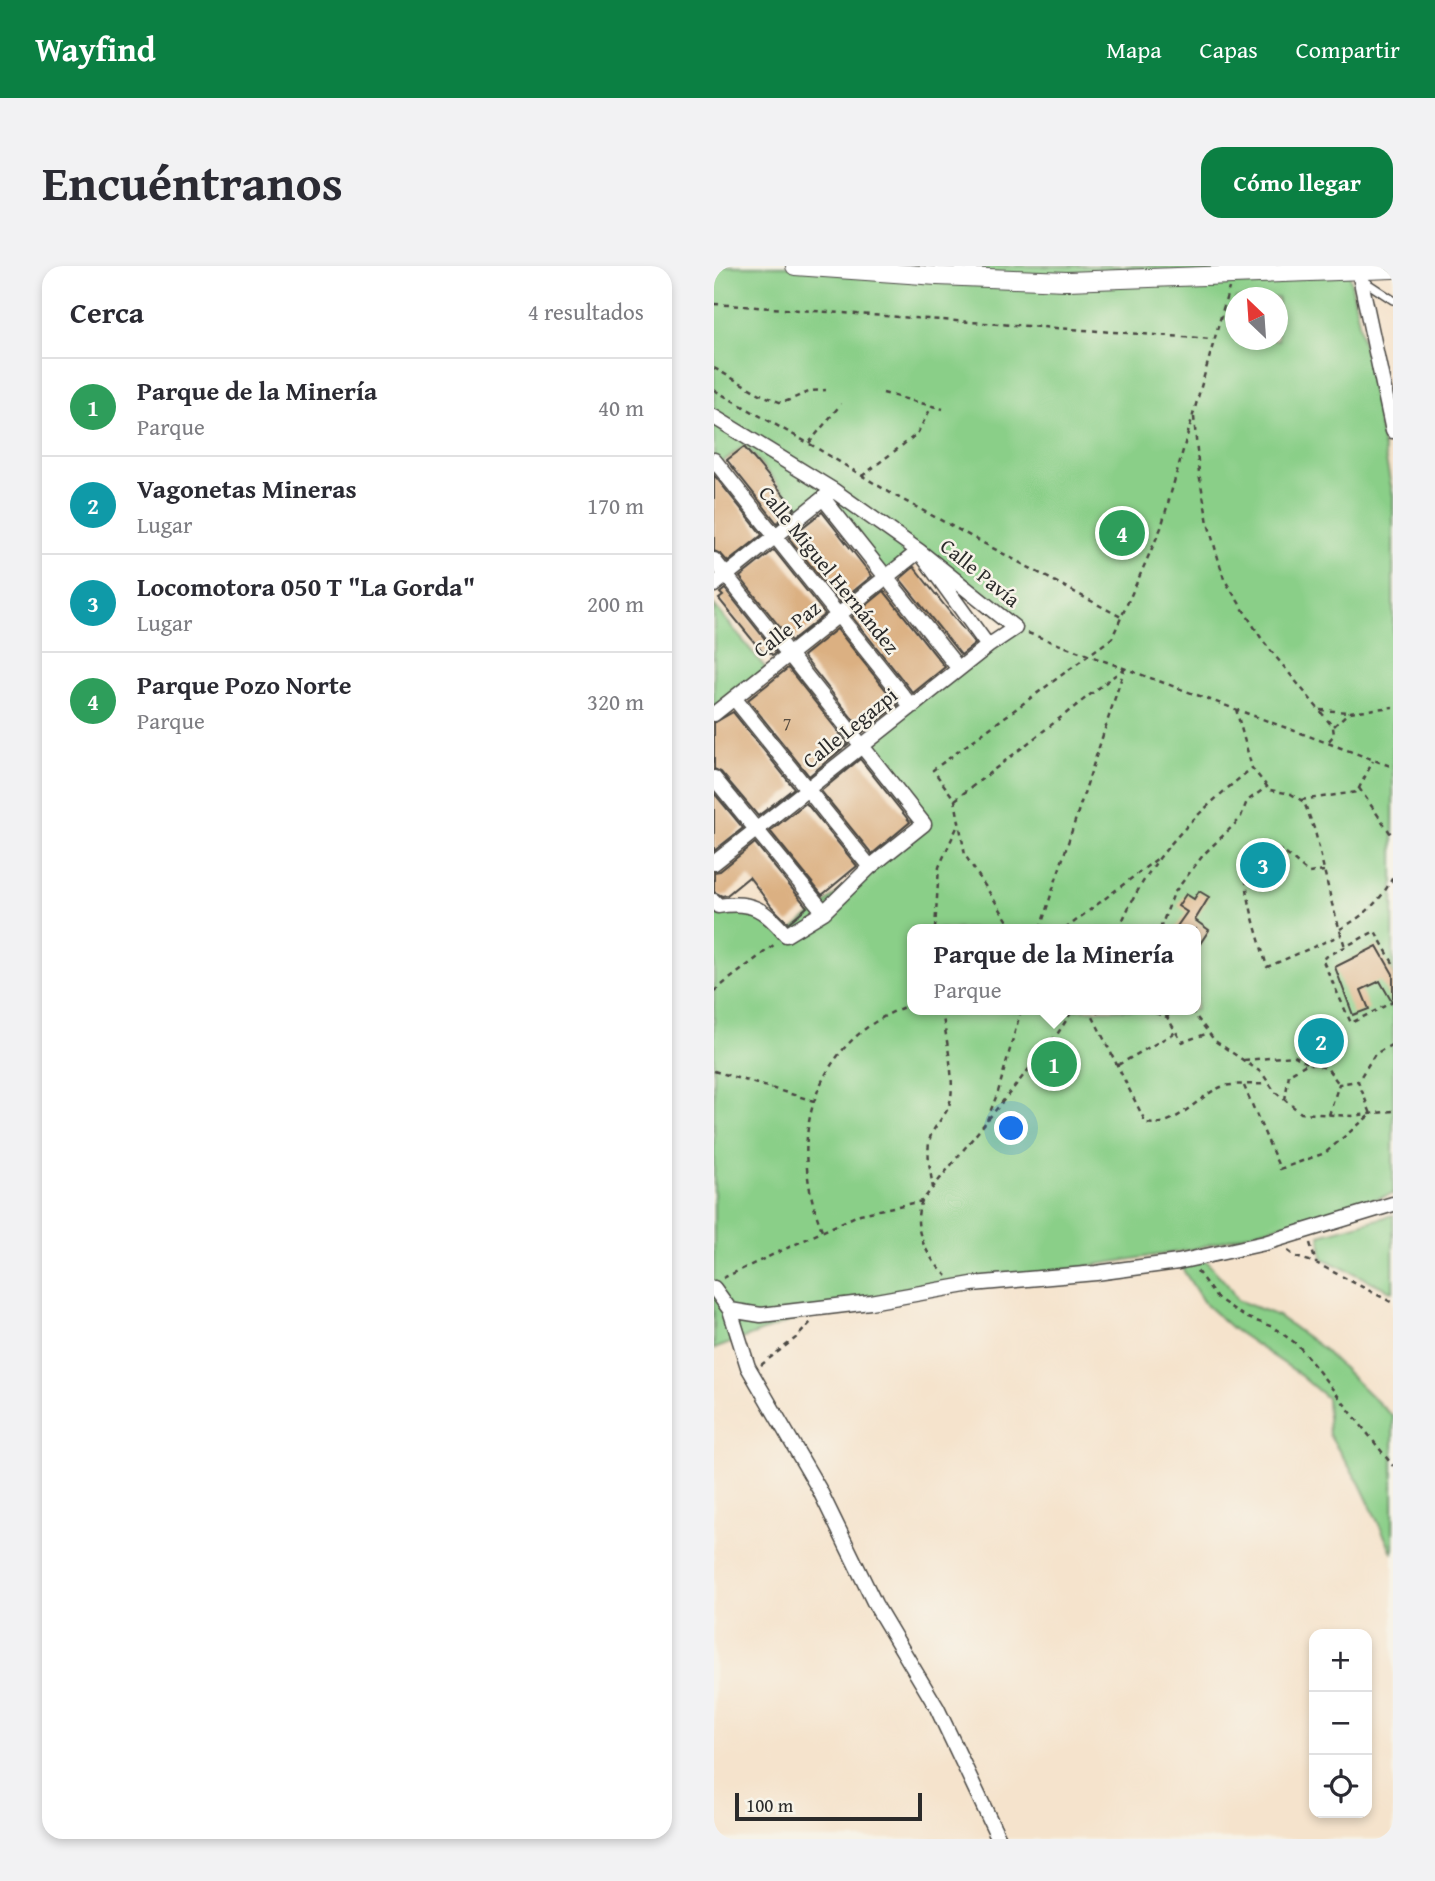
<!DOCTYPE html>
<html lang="es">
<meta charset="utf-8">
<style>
:root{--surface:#fff;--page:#f2f2f3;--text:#2b2b33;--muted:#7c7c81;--line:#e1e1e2;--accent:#0b8043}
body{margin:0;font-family:"Gentium Book Plus",serif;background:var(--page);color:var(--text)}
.controls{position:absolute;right:21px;bottom:21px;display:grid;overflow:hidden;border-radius:14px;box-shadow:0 4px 10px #0003}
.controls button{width:63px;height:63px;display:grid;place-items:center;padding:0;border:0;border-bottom:2px solid var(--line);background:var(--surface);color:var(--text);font:35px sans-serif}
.compass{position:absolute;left:511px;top:21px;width:63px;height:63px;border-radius:50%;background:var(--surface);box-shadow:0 4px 10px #0003;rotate:335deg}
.scale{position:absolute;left:21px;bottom:18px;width:187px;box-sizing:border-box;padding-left:7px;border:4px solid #2b2b2b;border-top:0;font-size:19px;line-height:24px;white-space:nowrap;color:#2b2b2b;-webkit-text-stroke:5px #f7f3e8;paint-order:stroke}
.you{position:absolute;left:298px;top:863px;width:24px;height:24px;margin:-18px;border:5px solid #fff;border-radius:50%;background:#1a73e8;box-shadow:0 0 0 10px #1a73e833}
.badge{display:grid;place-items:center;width:46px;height:46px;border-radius:50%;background:var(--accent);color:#fff;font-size:23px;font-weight:700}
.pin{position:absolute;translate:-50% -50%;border:4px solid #fff;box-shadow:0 2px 7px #0006}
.popup{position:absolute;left:193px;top:658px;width:294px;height:91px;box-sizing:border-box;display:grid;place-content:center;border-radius:14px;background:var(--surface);filter:drop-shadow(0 2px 5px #0005);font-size:23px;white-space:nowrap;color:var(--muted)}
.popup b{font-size:26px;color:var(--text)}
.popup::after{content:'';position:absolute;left:50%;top:100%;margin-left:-14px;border:14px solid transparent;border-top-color:var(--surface)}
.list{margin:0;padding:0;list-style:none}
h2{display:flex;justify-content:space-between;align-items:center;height:91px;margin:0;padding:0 28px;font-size:30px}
h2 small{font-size:23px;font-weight:400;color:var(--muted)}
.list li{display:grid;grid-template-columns:46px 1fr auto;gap:21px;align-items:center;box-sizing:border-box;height:98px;padding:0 28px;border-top:2px solid var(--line)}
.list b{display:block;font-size:26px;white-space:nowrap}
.list p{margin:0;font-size:23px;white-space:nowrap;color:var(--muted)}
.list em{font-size:23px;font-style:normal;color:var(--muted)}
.icon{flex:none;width:38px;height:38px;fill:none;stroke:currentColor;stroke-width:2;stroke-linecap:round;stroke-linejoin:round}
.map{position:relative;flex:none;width:679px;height:1573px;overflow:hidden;border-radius:21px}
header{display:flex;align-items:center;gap:42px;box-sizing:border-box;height:98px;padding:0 35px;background:var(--accent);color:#fff}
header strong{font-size:33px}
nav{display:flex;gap:38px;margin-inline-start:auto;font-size:24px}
.intro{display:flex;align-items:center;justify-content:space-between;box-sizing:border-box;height:168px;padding:0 42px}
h1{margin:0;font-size:49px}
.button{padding:18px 32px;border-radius:21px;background:var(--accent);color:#fff;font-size:24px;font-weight:700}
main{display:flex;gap:42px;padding:0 42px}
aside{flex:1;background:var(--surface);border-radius:21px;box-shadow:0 4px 10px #0003}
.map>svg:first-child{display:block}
</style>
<header>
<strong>Wayfind</strong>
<nav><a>Mapa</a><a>Capas</a><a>Compartir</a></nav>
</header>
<div class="intro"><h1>Encuéntranos</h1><a class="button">Cómo llegar</a></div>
<main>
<aside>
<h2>Cerca<small>4 resultados</small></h2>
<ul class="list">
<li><span class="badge" style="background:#2e9e5b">1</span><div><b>Parque de la Minería</b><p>Parque</p></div><em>40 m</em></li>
<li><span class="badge" style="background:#0f9aa8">2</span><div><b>Vagonetas Mineras</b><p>Lugar</p></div><em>170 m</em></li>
<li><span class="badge" style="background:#0f9aa8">3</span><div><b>Locomotora 050 T &quot;La Gorda&quot;</b><p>Lugar</p></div><em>200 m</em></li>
<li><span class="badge" style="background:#2e9e5b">4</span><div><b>Parque Pozo Norte</b><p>Parque</p></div><em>320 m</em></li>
</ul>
</aside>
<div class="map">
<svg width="679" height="1573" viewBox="0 0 679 1573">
<rect width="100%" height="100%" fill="#f7f3e8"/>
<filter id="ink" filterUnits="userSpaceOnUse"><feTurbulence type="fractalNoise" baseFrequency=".0143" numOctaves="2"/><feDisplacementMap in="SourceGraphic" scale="14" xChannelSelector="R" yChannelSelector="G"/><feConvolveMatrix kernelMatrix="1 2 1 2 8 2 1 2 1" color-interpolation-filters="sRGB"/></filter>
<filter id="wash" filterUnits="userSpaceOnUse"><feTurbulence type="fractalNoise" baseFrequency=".00686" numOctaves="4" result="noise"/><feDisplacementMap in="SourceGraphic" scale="28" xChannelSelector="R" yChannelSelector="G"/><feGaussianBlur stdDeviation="1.57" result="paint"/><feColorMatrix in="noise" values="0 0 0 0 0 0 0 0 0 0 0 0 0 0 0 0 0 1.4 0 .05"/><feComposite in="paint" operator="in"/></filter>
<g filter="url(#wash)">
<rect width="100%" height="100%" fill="#f5e3cc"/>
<path fill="#8acf88" stroke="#5a7d5a" stroke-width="2" fill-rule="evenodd" d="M0,0H679L635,6L679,230V928L476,984L118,1040L0,1083V638H31L72,669L209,558L149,479L300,362L205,286L172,311L110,232L89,248L31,179L4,199L0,194ZM522,32H564V74H522ZM198,663H482V744H198Z
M0,339L54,405L0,448Z
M679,949V1026L608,992L606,969Z
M488,991L513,1018L523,1034L564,1050L608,1082L679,1151V1288L646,1218L615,1169L613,1132L581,1105L519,1063L490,1037L464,996Z"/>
<g id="blocks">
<path fill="#dbb082" d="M30,181L81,242L63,257L13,194Z
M0,209L48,269L14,296L7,288L0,285Z
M108,246L158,310L126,336L75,272Z
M60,284L111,348L77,375L26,311Z
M200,301L261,378L247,389L186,313Z
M11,323L62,387L58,389L53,383L49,387L5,333L9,330L6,327Z
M170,325L231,401L199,427L138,351Z
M123,363L184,439L149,466L89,390Z
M74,402L134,478L95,510L34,434Z
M19,446L80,522L44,550L7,506L0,503V457Z
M146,493L196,556L158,588L107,525Z
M0,527L29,562L0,585Z
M92,537L143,600L108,629L56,565Z
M41,577L93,641L74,657L58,641L35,611L13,629L8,630L0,626V606L6,605Z
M485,625L495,631L481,654L495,664L482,684V663H461L473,646L464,640L472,628L480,633Z
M663,680L679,708V738L666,715L647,724L655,743L639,749L621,701Z"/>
</g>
</g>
<g filter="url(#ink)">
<use href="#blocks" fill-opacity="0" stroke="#494743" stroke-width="2"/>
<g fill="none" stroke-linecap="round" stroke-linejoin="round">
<g stroke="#494743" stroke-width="10">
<path id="service" d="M647,13L679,34"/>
</g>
<g stroke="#494743" stroke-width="17">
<path id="minor" d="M645,6L679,165
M0,151L119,224L205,285L301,362L274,380L0,597
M0,194L197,440
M109,232L245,403
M0,294L210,558L156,601L110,646
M0,319L117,226
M20,432L156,601
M0,448L205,285L274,380
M0,512L110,646L72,669C51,644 38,634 4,640L0,635
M0,1022L16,1044L34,1101L105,1223L161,1338L223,1442L285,1573
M16,1044L47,1049L156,1036L258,1018L382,1007L464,996L551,977L679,938"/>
</g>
<g stroke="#494743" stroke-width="20">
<path id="tertiary" d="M81,0L223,10L353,15L679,3"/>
</g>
<path stroke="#494743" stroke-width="2.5" stroke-dasharray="5 5" stroke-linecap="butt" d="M0,38L499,73
M0,102L48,129L68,137L97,125L112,124
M0,124L101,181L178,228L407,351
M169,127L218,140
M480,151L485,207L494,257L510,313L549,375L619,461L620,469L613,477
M95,177L127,138
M148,210L203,168L218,140L229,143
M314,367L679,501
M522,443L538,502L556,524L577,528L590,536L601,565L618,638L631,681
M606,444L635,446L679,441
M620,460L635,446
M645,522L679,571
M241,534L409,403
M587,534L643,526L659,495
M610,605L595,607C572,590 564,571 534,589C525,616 545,672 553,701L627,669
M221,663L225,601L244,559
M299,663L251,589L241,534L219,504L398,372L447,262L515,22
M326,663L411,401
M351,663L444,592
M405,663C434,592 480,549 538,502
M446,663L460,627L490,588L526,553L533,535L554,520
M626,663C650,650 666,636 679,611
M679,697L661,665L608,693L637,757L679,736
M0,725L61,678
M386,744L379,751L432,857C462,863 482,831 507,821C519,817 539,819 552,818
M432,744L453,751
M463,744L453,751L468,776L495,767
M477,744L501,775L548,807L561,826L587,847L638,850L679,845
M530,794L581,790L594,797
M404,799L462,766
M0,805L100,835
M530,820L566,903L611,887L657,848L644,815L661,788L679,778
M571,834L575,808L594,797L613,802L625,818
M615,849L625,818L644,815
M273,854L284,826L307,744
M219,923C217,906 211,885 217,869C222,857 233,849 236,836C242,814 231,768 228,744
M208,935C196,961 213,992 233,1010
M108,964C71,872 99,773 198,738
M596,977L602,997
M574,985L582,991L602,997L679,1037
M483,1005L502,1031L531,1051L559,1061L584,1079L679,1200
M9,1012L146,948L208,935L344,767L359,744
M47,1099L83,1071L98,1055"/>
<use href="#service" stroke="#fff" stroke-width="7"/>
<use href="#minor" stroke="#fff" stroke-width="14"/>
<use href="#tertiary" stroke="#fff" stroke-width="18"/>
</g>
</g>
<g text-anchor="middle" stroke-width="5" stroke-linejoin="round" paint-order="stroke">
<g font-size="18" fill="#574c41">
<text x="73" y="464">7</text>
</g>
<g font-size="21" fill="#2b2b2b" stroke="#f7f3e8">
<text transform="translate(115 304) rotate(51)" y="7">Calle Miguel Hernández</text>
<text transform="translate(266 307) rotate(39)" y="7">Calle Pavía</text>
<text transform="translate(73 363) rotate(-38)" y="7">Calle Paz</text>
<text transform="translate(136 462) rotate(-39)" y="7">Calle Legazpi</text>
</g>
</g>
</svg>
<div class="controls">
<button>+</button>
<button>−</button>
<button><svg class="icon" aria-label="locate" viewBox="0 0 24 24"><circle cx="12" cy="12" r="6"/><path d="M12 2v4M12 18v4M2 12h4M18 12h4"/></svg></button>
</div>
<svg class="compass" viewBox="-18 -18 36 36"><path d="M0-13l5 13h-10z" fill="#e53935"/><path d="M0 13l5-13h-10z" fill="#7c7c81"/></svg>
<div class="scale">100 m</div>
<div class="you"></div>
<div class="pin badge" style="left:340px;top:798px;background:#2e9e5b">1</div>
<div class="popup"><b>Parque de la Minería</b>Parque</div>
<div class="pin badge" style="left:607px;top:775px;background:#0f9aa8">2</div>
<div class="pin badge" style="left:549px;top:599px;background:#0f9aa8">3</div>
<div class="pin badge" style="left:408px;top:267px;background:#2e9e5b">4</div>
</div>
</main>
